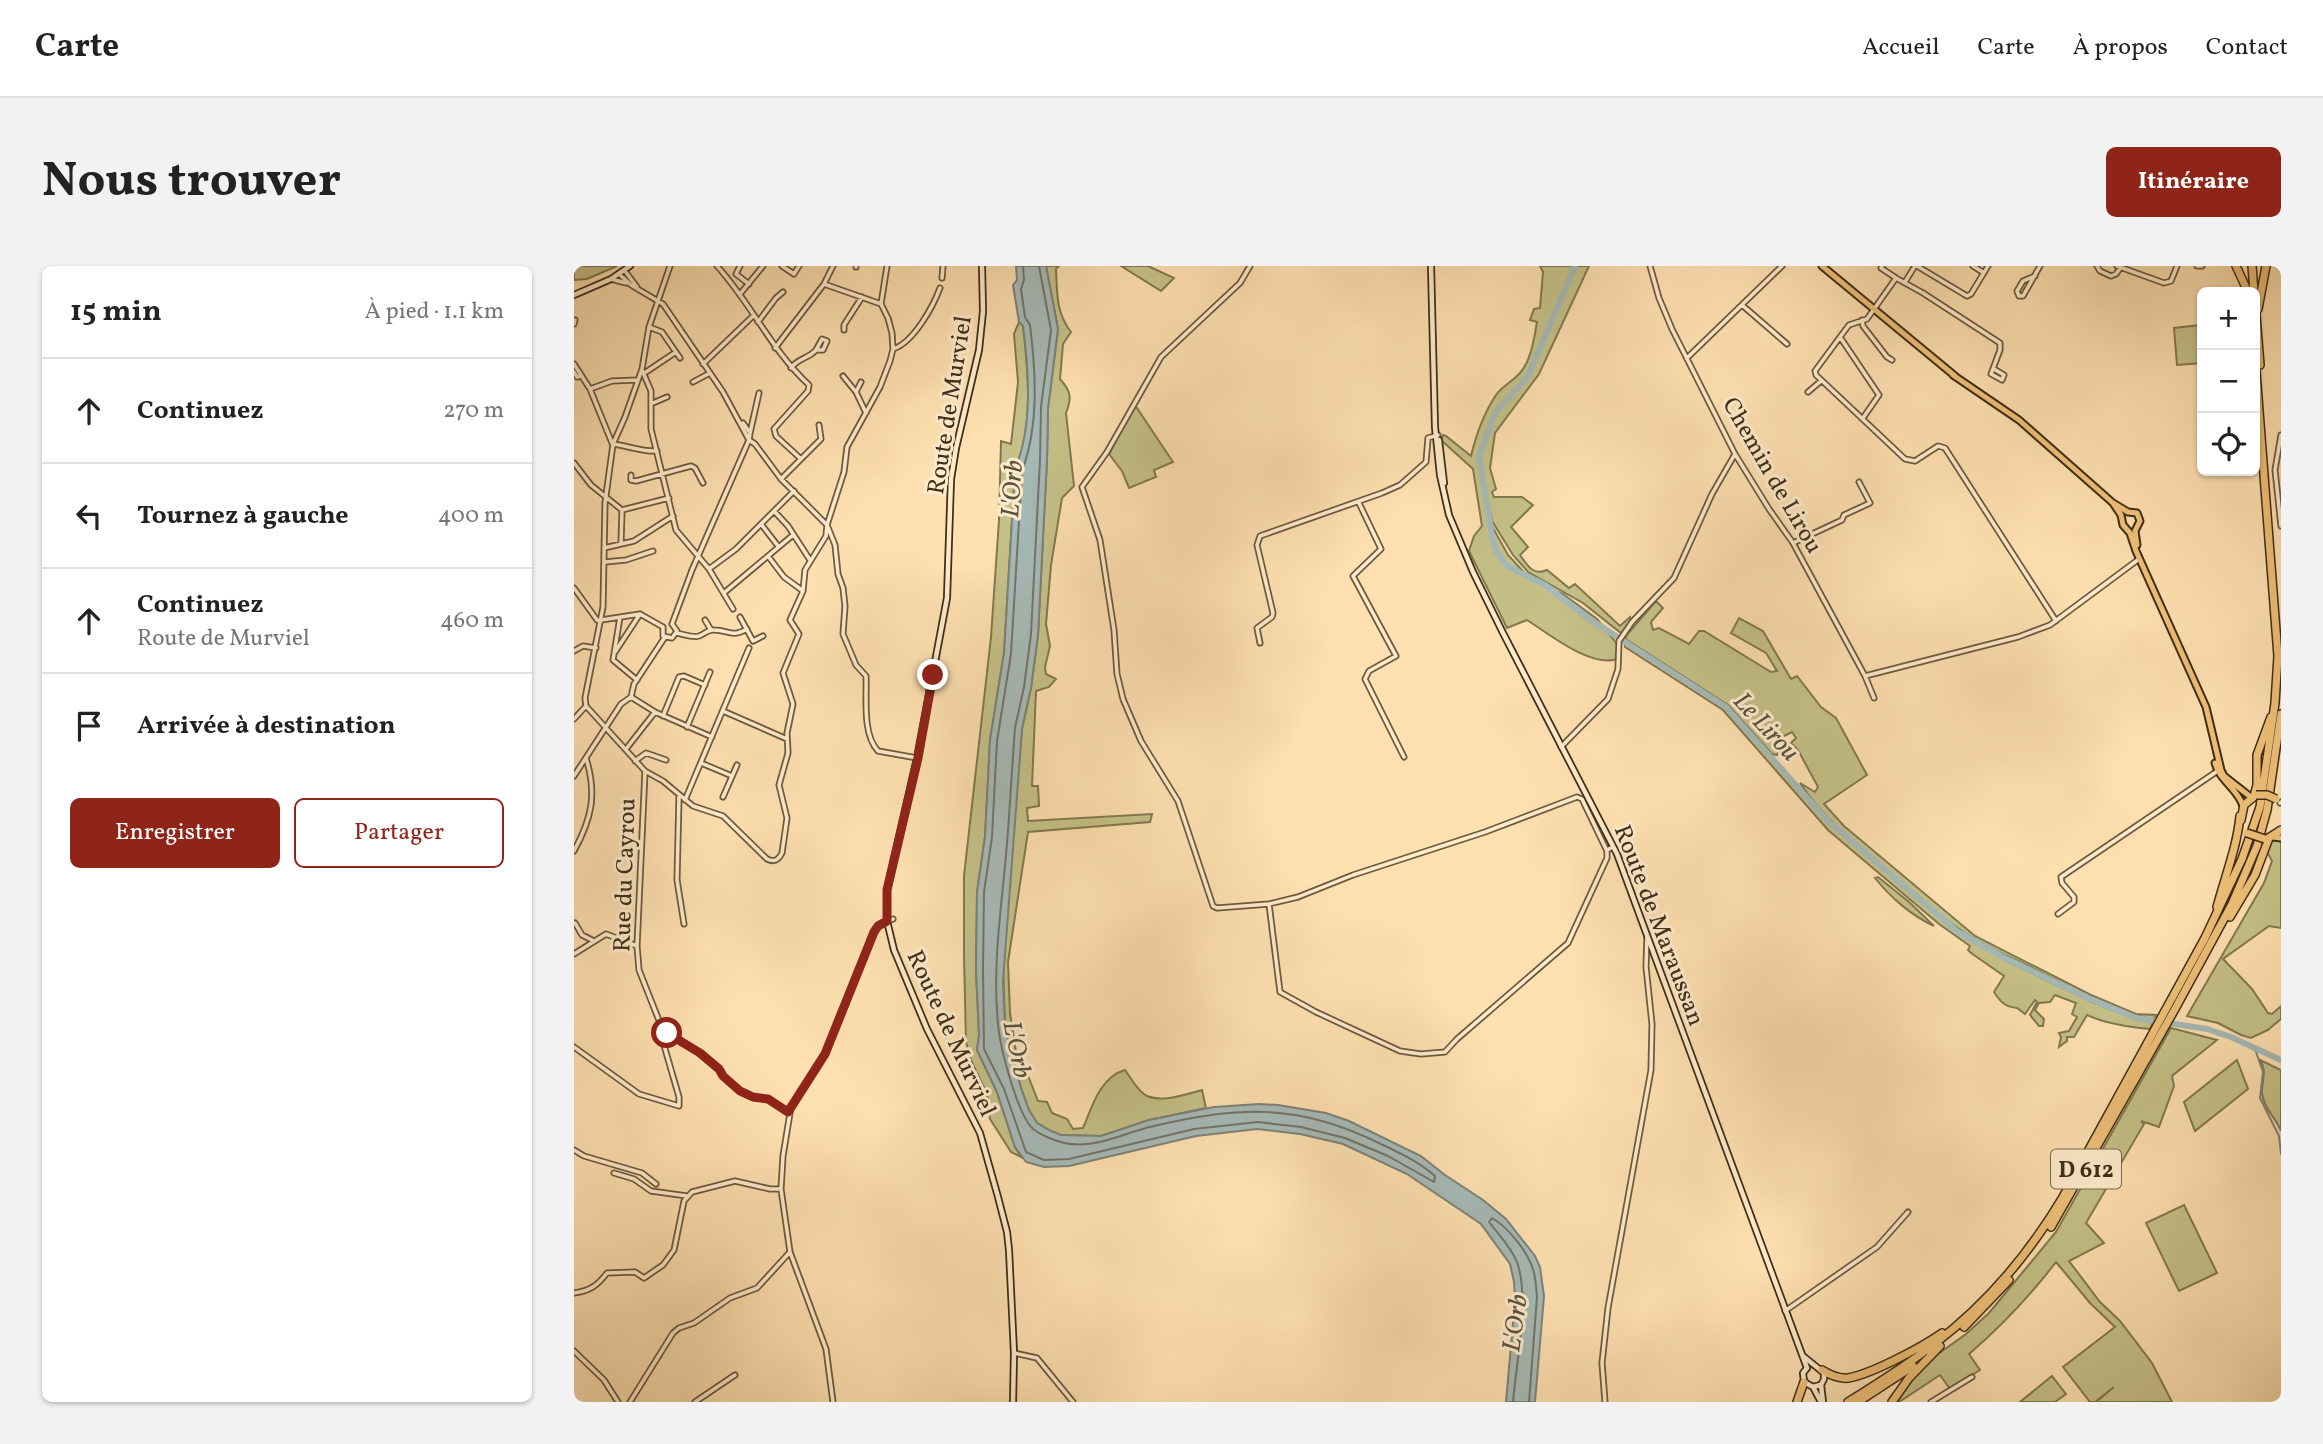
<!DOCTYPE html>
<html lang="fr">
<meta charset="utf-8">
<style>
:root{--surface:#fff;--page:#f2f2f2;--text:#222;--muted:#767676;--line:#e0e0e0;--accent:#8f2418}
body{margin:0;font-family:Vollkorn,serif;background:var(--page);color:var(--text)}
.controls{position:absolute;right:21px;top:21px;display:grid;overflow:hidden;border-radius:10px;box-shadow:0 2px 5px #0004}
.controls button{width:63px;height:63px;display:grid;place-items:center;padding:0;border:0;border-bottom:2px solid var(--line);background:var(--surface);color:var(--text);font:35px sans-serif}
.stop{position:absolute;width:21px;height:21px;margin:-16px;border:5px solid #8f2418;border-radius:50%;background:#fff}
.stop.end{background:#8f2418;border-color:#fff;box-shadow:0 2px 7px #0008}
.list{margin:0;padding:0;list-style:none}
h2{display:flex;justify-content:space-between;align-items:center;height:91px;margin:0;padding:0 28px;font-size:30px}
h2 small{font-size:23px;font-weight:400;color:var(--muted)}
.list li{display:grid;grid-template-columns:46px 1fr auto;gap:21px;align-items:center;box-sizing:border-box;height:105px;padding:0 28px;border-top:2px solid var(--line)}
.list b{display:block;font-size:26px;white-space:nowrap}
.list p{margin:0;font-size:23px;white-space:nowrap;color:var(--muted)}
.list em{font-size:23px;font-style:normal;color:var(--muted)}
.actions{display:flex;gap:14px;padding:21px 28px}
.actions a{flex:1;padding:16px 0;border:2px solid var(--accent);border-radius:10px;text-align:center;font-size:24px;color:var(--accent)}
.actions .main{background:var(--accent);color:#fff}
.icon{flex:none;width:38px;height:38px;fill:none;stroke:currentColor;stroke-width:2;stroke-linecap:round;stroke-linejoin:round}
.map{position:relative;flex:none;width:1707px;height:1136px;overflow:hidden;border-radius:10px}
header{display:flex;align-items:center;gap:42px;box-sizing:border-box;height:98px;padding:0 35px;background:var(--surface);border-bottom:2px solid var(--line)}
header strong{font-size:33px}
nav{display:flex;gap:38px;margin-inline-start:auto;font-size:24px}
.intro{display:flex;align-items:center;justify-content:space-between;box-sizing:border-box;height:168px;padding:0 42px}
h1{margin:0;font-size:49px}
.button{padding:18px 32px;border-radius:10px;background:var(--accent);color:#fff;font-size:24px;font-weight:700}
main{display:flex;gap:42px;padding:0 42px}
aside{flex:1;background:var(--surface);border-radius:10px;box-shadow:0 2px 5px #0004}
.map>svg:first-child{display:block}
</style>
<header>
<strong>Carte</strong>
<nav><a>Accueil</a><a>Carte</a><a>À propos</a><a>Contact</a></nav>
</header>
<div class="intro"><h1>Nous trouver</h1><a class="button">Itinéraire</a></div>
<main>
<aside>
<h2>15 min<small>À pied · 1.1 km</small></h2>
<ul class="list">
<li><svg class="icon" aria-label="ahead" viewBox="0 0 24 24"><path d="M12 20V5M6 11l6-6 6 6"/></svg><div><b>Continuez</b></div><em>270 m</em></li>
<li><svg class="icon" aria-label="left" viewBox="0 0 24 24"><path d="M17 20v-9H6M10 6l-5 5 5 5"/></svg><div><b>Tournez à gauche</b></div><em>400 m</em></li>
<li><svg class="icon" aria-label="ahead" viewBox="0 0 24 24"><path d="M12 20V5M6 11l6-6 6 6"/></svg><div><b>Continuez</b><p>Route de Murviel</p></div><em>460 m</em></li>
<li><svg class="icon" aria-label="arrive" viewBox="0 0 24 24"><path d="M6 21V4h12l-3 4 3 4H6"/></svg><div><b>Arrivée à destination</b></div></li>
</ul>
<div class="actions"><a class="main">Enregistrer</a><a>Partager</a></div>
</aside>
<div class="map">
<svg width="1707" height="1136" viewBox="0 0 1707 1136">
<rect width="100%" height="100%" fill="#fee0b1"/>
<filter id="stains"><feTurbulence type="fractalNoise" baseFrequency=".00286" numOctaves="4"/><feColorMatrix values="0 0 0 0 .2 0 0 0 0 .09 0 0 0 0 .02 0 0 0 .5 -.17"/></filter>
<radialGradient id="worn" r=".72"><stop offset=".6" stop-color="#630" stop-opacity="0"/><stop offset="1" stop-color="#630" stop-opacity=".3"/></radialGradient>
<path fill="#c5c188" stroke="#827850" stroke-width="2" d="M0,0H43L13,13L0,14Z
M472,0H485L482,3C483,26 482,47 497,66L489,78L486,113C497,125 498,132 492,147L500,220L488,232L477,299L472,358L476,380L471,401L472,408L482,413L475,421L462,425L458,520H464L465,540L453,542L454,555L578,548L576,556L454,566L434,696L436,747L443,793L451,802L464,835L473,836L478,847L493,853L499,863L509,862C518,841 526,811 551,804C557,812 563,825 573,830C589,837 612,828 628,824L632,842L575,854L527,870L487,869L477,865L463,857L455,844L447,822L431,760L429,693L448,462L457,422L464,369L473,194L474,142L484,63Z
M547,0H574L600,12L587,25Z
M966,0H1015L965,108L921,167L916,202L922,223L918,226L920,231H948L959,239L937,261L954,281L946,289C954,300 959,310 973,304L995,322L1001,318L1046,360L1056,351L1057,355L1047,367L1009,337L954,306L939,289L918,255L905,193L914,253L934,289L957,314L989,328L1023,353L1043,378V393C1017,402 975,368 953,354L933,362L895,285L900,270L908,260L899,203L867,174L869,169L872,170L897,190C902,169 910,147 922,129C928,120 938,116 946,107C957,95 960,73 963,56L956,54L960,43L966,42L969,6Z
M445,56L449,59C454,104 460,162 441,204L430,387L416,474L411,571L403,626L402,704L405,769L403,784L423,826L441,881L447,891L437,886L416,853L413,828L397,794L392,776L390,690V610L417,371L425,254L427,175L437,178L444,116L440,68Z
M1626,59L1628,97L1603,99L1600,62Z
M561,139L599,196L580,204L582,211L555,222L548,205L535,188Z
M1082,335L1089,342L1077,356L1079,364L1085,362L1115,378L1125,365H1130L1197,406L1203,405L1192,387L1157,367L1165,352L1189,365L1217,413L1223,410L1247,441L1262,452L1293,509L1250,538L1270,560L1401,670L1517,729L1562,748L1582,749L1579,753C1543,747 1509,728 1476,711C1448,696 1418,684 1391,667C1370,654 1351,636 1332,621C1295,589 1253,558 1226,517L1241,526L1244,521L1224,484L1217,477L1222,472L1218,466L1210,470L1203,489L1198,488L1154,439L1053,374L1051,371Z
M1051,377L1152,442L1218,513L1255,557L1379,663L1431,694L1518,736L1561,753L1579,756L1576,763C1554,761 1532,758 1513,749L1500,771H1493V775L1485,781L1487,771L1485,767L1495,765L1503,751L1498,748L1502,737L1481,729L1476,736L1465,737L1461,744L1470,753L1469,760H1465L1456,749L1463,736L1461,734L1451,748L1443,742C1432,741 1427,737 1420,726L1430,710L1397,687L1394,684L1396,680L1365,658L1254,564L1149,444L1051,381Z
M1700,566L1707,569V662L1695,660L1649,693L1678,723L1694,747L1698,748L1707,740V753L1694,764L1677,772L1667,769L1644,757L1613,750L1690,617L1698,595L1687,574L1693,568Z
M1304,611L1335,636L1360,660C1338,650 1316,631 1301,612Z
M1597,762L1643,774L1598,810L1600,820L1585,861L1567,855L1570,858L1512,957L1530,977L1495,995L1526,1036L1546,1055L1578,1097L1598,1136H1522L1540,1121L1521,1136H1516L1489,1101L1541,1061L1516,1037L1482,996C1455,1031 1428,1060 1395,1088L1406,1104L1376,1123L1366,1109L1325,1136H1321L1339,1110L1357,1093L1392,1068L1415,1047L1482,966Z
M1663,794L1674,823L1621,865L1610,836Z
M1686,794L1707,804V865C1702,852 1690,843 1688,828C1687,815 1694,806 1686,794Z
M1610,939L1643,1007L1605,1025L1572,957Z
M1478,1110L1492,1128L1481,1136H1446Z"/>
<path fill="#a6bab8" stroke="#7c8278" stroke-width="2" d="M442,0H472L484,63L474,142L473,194L464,369L457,422L448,463L429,715L431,760L447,822L455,844L463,857L477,865L487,869L527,870L575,854L640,841L685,838L704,839L752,847L775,855L847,890L871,909L909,934L932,953L961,990L966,1001L970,1030L961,1136H932L941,1034L940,1016L936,998L907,958L833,908L769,878L726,868L683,863L622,870L495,900L470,901L452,896L441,881L423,826L403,784L405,769L402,704L403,626L411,571L416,474L430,387L441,204C459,159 455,107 449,60L445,56L439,19L443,14Z"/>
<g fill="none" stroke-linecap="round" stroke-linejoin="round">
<path stroke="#727468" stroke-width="2" d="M449,0L450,14L447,23L451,51L456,59C462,107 465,160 448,205L437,388L423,475L418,571L410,626L409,703L410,783L430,823L452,886L470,894L495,893L620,863L684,856L727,861L771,872L814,890L860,916L861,910C845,896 826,887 807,878C725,837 667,840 580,860C543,868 513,890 473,871C468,869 463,866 459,863C443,848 426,781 424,758C418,698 428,638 433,578C436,540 438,501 441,462L450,421L457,368L466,194L467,141L477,64L465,0
M939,1136C942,1098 956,1032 943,996C937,981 925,969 915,956L918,952C934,961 953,985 959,1003C962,1012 962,1022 963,1031L955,1136"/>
<path stroke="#7c8278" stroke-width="2" d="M1681,783L1689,806L1686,832L1705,870L1707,888"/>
<path stroke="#a6bab8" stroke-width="6" d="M1001,0L954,110L921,147L905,190L918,270L923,287L933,300L971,319L1014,352L1152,441L1254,555L1384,666L1431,692L1514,732L1562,752L1633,763L1657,771L1707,794"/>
<g stroke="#6e5a3e" stroke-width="7">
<path id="street" d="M143,0C177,37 197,84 235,119L234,125L200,163L202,170L227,193L207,213
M166,0L162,8L175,18
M208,0L220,8L225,0
M282,0V1
M676,0L666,17L587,91L533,186L508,221L526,274L540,364L543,408L549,433L567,475L604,535L639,640L643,642L695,638L724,631L779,609L911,566L1003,531L1008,533L1033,585
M1076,0L1085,32L1098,63L1161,188L1195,243L1219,277L1291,410L1300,432
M1308,0L1307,2L1322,12
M1343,0L1393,30L1397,28L1414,0
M1399,0L1410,7
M1523,0L1526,5L1537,10L1542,8L1547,1
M1543,0L1590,17L1597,15L1603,0
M1623,0H1628
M51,5L63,21
M45,8L57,19L89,38L149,126L175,174L181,178L207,213L253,259L261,279L264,308L269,322L271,340L269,368L282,399L292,410C293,432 288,468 304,485L343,492
M1461,10L1449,15L1443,25L1445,30H1449L1466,0
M368,12L369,0
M37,13L52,17
M1331,16L1341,0
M166,28L189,0
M307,38L313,0
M1168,39L1213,78
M1288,54L1289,60L1313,91L1318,94
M184,56L202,32L209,26
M0,58L1,54
M75,61L88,66L106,92
M270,64V59L288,31
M1266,71L1241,105L1242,109L1331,193L1341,195L1364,180L1371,182L1482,355
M201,82L250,18L259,0
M319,83C339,77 359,41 366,22
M1113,92L1208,0
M0,98L16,123L38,177
M129,98L179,50
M217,102C224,92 234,93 242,84H249L253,75L248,73L242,84
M68,104L77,125V163L102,264L135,303L159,343
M0,106L3,111L7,110
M72,106L102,86
M269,110L282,126L292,147
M119,116L136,107
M16,123L38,115L64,114
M282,126L287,116
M1234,126L1247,115
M79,137L93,131
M1289,152L1305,129L1266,71L1275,59L1293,53L1322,12L1349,27L1426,77V84L1417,108L1428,114L1430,109L1420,103
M169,157L176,167L175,174
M176,167L185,127
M1707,169L1701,204L1707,260
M39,178C55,180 68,186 83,185
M227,193L247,173L245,159
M0,197L17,219L48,244L95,232
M57,209V214L62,215L117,200L121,202L129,217
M785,237L807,283L779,310L822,390L795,405L791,413L830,491
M200,245L214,260L236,294
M187,258L204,280
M47,277L48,244
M1219,277L1268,254L1270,249L1296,237L1285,216
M30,282L60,275L99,250
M194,290L210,311L229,325
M31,296L52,294L79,285
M135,303L162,283L220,225
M0,322L23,354L27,355
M151,326L219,269
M46,351L39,394L63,414
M166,351L179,375L189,370
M27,354L66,348L89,361
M131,354L137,364
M98,358L118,304L175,174
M89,361V370L98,372L103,365L98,358
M102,367C109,368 118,372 125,370C131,368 134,363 140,364C155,364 157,372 173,363
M686,377L683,362L698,351L699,347L683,279L686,270L808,227L826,219L852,196L854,172L864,169
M0,385L9,380L22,382
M41,386L66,348
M1291,410L1444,371L1476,359L1565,293
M57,431L81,446L138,471
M12,440L11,432L29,341L31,237L39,178L51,151L68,103L75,61L96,0
M149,445L213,473
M89,450L105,411L110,410L131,419
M0,453L12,440
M113,461L136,406
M987,481L1034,433L1044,403L1045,375L1058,356L1100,312L1138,228L1161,188
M52,483L81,446
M61,495L72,487L92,494
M127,497L158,510
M71,505L89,515L119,540L149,550L193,593C201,597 205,593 208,587L213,552L205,519L214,487L213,467L219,438L209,407L225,368L216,354L229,325L231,304L252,270L253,259L270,206L273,181L306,121L316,95L319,83L318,67L314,52L307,38L250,18
M0,510L47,438L57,431L60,418L91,371
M105,530L103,614L110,658
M149,531L163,499
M111,534L175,382
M1706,537L1707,536
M0,585C18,552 23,528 12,492
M695,638L706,726L742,746L826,785L847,788L871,786L883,773L994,677L1033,592V584L1039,581
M1484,648L1500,636V631L1488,617L1487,611L1645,504
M1,657L8,669L20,675
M0,688L32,668L63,680
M87,762L126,787L145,803L149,810L166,825L179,831L194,833L214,846
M0,781L65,828L105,840V831L87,769L86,757L65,704L63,680L71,505L12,440
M0,884L10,890L68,907L82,918
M40,907L60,913L77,925L113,930
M0,1027C16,1025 24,1019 33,1007L61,1006L70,1012L89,999L100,984L110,935L118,926L161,915L196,923H207
M1211,1045L1303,981L1334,946
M0,1085L30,1114L44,1136
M440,1087L463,1092L499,1136
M56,1136L99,1067L105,1062L120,1057L156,1032L183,1022L216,986
M121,1136L161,1109
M259,1136L252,1083L216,986L207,923L209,890L217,841L251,788L300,666L308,657L319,653
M1031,1136L1028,1097L1034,1042L1077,804L1078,758L1072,701L1073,670
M1357,1136L1398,1111"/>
</g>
<g stroke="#3e2e17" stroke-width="8">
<path id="secondary" d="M408,0L409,45L405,84L382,182L377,213L373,332L343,492L313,624V655L320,684L353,763L406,867L424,931L433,966L435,984L440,1087L439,1136
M857,0L861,161L866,209L875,249L899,306L929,367L1043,588L1233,1102
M0,29L37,13L56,0
M865,174L870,217
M1229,1090L1250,1107V1113L1247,1119L1249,1136
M1233,1102L1229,1107L1230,1116L1239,1121L1246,1119
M1239,1121L1247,1136"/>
</g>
<g stroke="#3e2e17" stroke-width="9">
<path id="primary" d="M1248,0L1381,110
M1379,109L1445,154L1539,237L1554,246L1563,247L1566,255L1561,265L1563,279
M1539,237L1547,249L1549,259L1556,267L1562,285L1632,441L1647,504L1650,510L1678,532
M1641,497C1645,514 1664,523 1669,540
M1699,571L1707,572"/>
</g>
<g stroke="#3e2e17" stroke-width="10">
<path id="highway" d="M1662,0L1674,26
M1678,0L1680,26
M1681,37L1686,99
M1684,43L1692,0
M1680,530L1683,519V489L1697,451
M1667,554L1670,539L1682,529
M1693,573L1707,564
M1643,641C1651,611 1663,581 1666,550
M1656,651L1681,609L1695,572
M1477,961L1601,743L1658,638L1683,580L1693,544L1707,448
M1390,1061L1435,1014
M1248,1104C1256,1109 1264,1113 1274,1112C1298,1108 1348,1081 1368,1067
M1223,1136L1230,1116
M1274,1136C1303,1118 1332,1100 1359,1079C1412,1039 1455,988 1489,931L1631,672L1668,593L1686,541L1701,437L1704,390L1681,93
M1284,1136L1339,1100
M1318,1136L1335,1112L1366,1080"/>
</g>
<use href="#street" stroke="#feebcc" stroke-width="3.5"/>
<use href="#secondary" stroke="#feebcc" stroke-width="4.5"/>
<use href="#primary" stroke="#efc078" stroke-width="5"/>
<use href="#highway" stroke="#efc078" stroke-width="7"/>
<g stroke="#3e2e17" stroke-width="10" stroke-linecap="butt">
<path id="highway-bridge" d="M1682,529H1693L1702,533
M1673,567L1691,573"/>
</g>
<use href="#highway-bridge" stroke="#efc078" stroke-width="7"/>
</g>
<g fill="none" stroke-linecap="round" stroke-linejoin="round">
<path stroke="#8f2418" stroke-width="9" d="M93,767L126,787L145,803L149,810L166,825L179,831L194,833L214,846L251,788L300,666L304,660L313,655V624L344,492L359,409"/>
</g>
<g text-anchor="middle" stroke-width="6" stroke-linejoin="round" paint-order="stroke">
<rect fill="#feebcc" stroke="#78674d" stroke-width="2" x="1477" y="883.5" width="70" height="39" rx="5"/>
<g font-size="23" font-weight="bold" fill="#3e2e17">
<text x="1512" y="911">D 612</text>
</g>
<g font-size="24" fill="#3e2e17" stroke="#feebcc">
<text transform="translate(375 139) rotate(-81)" y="8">Route de Murviel</text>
<text transform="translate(1199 209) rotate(60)" y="8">Chemin de Lirou</text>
<text transform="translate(50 609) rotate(-88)" y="8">Rue du Cayrou</text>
<text transform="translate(1086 659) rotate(69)" y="8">Route de Maraussan</text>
<text transform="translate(378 767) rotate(65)" y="8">Route de Murviel</text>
</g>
<g font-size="26" font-style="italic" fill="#58513f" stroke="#feebcc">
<text transform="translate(437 223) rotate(-86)" y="9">L'Orb</text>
<text transform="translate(1193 460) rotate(47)" y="9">Le Lirou</text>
<text transform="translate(444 783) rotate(78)" y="9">L'Orb</text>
<text transform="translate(940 1057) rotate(-82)" y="9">L'Orb</text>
</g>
</g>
<rect width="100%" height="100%" filter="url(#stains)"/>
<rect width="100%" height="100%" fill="url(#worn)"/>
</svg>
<div class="controls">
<button>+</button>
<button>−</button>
<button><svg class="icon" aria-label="locate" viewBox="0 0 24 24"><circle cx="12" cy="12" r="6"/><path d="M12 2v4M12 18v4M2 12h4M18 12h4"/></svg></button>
</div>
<div class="stop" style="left:93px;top:767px"></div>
<div class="stop end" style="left:359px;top:409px"></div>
</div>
</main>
